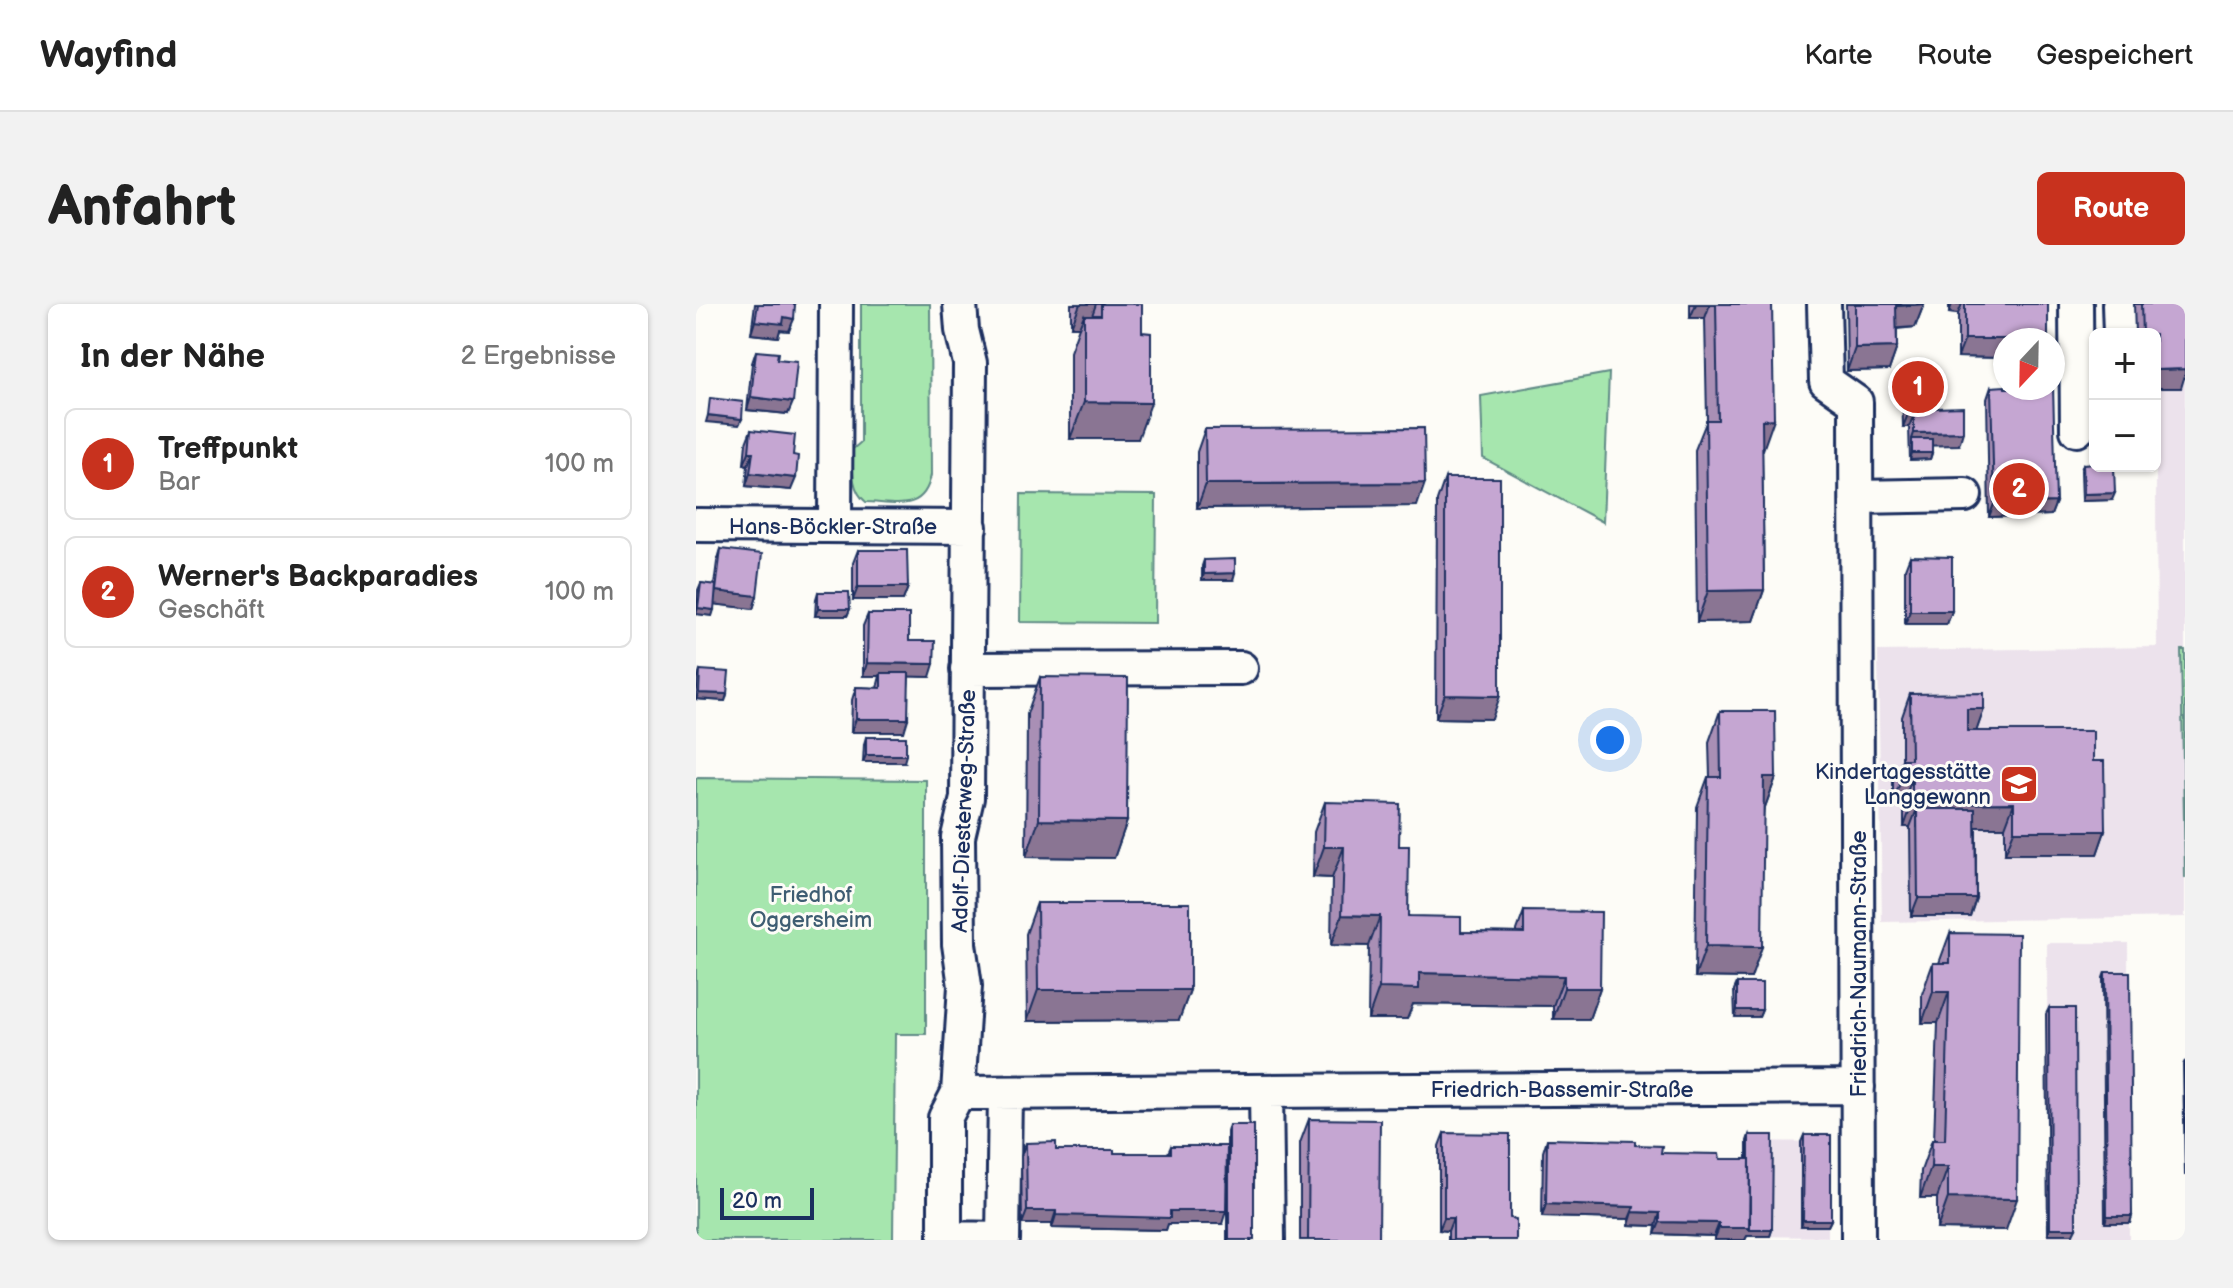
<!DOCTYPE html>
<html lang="de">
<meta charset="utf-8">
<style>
:root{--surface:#fff;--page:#f2f2f2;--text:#222;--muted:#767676;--line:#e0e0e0;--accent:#c8321e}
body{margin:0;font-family:"Balsamiq Sans",sans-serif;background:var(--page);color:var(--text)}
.controls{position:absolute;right:24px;top:24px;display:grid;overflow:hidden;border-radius:12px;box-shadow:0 2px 6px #0004}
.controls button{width:72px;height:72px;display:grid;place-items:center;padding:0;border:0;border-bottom:2px solid var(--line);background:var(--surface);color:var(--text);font:40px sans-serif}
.compass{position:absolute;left:1297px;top:24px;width:72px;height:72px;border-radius:50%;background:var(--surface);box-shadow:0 2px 6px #0004;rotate:202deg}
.scale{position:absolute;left:24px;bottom:20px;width:94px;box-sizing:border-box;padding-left:8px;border:4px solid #1b2f5e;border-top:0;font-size:22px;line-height:28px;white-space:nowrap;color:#1b2f5e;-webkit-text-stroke:6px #fdfcf7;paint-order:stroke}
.you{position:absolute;left:914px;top:436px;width:28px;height:28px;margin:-20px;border:6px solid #fff;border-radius:50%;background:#1a73e8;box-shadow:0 0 0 12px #1a73e833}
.badge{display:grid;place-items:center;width:52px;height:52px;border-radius:50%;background:var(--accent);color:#fff;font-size:26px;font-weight:700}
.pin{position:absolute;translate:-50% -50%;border:4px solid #fff;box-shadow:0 2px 8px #0006}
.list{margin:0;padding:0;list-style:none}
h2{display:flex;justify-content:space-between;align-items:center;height:104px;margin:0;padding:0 32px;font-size:34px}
h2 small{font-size:26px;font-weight:400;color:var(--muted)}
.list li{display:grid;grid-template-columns:52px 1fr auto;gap:24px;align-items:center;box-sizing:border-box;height:112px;margin:0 16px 16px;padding:0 16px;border:2px solid var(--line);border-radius:12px}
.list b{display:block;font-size:30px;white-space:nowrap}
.list p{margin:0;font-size:26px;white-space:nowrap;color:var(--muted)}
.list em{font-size:26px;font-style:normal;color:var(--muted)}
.map{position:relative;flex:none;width:1489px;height:936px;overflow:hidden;border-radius:12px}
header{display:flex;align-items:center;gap:48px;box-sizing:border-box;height:112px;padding:0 40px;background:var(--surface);border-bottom:2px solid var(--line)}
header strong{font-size:38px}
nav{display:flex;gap:44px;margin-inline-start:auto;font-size:28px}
.intro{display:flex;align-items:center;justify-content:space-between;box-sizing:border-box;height:192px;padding:0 48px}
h1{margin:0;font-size:56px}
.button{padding:20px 36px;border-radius:12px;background:var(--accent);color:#fff;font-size:28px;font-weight:700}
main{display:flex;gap:48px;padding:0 48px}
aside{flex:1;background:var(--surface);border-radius:12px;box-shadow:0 2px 6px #0004}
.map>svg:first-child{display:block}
</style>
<header>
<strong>Wayfind</strong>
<nav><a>Karte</a><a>Route</a><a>Gespeichert</a></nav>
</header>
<div class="intro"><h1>Anfahrt</h1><a class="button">Route</a></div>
<main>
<aside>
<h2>In der Nähe<small>2 Ergebnisse</small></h2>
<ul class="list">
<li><span class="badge">1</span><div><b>Treffpunkt</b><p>Bar</p></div><em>100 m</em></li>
<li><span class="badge">2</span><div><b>Werner's Backparadies</b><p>Geschäft</p></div><em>100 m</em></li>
</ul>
</aside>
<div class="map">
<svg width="1489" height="936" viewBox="0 0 1489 936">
<rect width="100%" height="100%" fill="#fdfcf7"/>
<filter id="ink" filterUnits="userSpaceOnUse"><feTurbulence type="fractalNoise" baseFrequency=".0125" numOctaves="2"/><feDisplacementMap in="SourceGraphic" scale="16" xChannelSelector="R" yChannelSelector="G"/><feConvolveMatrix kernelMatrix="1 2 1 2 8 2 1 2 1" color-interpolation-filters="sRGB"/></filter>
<g filter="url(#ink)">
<path fill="#ece2ec" d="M1489,0V613L1186,618L1182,347L1461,343L1459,30Z
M1351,639H1432L1433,936H1352Z
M1051,837L1132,838V933L1051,932Z"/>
<path fill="#a6e6ae" stroke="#608a86" stroke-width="2" d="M165,0H234L235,171C228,209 199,199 170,198C154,185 157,164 157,145L165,138Z
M913,69L907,218L787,154L785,92Z
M325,190L460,191L459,319L324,318Z
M1485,346H1489V574Z
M0,474L230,476V730H199L197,936H0Z"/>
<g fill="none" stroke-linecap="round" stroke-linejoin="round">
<g stroke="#1b2f5e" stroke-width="38">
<path id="minor" d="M1128,0L1130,77L1160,98L1162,936
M1380,0L1381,126
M1423,0L1424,30
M1161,193L1269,191
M0,221L274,223
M139,222L140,0
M271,365L545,364
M570,787L572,936
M262,789L1162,783
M249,934L307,935
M249,936V814L262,789L269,682L263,640L262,533L271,494L274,59L266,26L264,0
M307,936L309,789"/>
</g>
<use href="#minor" stroke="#fdfcf7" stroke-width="32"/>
</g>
<path fill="#a98fb5" stroke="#1b2f5e" stroke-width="2" d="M59,0H99L93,27L84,26L82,33L55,30Z
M375,0H446L442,135H374V48L383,23H375Z
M994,0H1076L1066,146L1068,286L1057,317L1001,318L999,146L1011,116L1009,14H994Z
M1150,0H1228L1219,23L1201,25V43L1193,66L1151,67Z
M1253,0H1352L1309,36V54L1262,53V10L1253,9Z
M1438,0H1489L1485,84H1459V30H1439Z
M60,47L81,55L92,110L51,106L56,59Z
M1211,64L1263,141H1236V149L1234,155L1214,156L1213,123H1207L1206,77Z
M1295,83L1360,198L1355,211L1293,213L1291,95Z
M509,125L721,202L501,204V148Z
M55,126L97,151L95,186L50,182L52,161L48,160L50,139Z
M1387,160L1416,196L1386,197L1385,166Z
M749,174L796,415L740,414L741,197Z
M25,245L61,292L57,305L18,300L16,312L0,310L2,286L5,279L18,281L21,258Z
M162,246L212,283L207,296H157V259Z
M1214,252L1256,307L1251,320H1209V265Z
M508,256L537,276H506V262Z
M122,288L154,305L151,312H119L120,295Z
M172,310L234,373L213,372L208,428H155L156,396L160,383L181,384L184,372H167V322Z
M4,366L31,390L29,397L0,395L2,372Z
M344,373L431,517L418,554L330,553L331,410Z
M1214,390L1288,405L1280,427L1397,457L1409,527L1401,550H1309V523H1280V594L1274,612H1215L1214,523H1208V497H1197V478L1206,455V413Z
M1024,407L1080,473L1069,503H1068L1055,674L999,673L1001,503L1012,473H1014L1013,438Z
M170,433L208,458H167L168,440Z
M629,498L703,542L712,612L765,628L820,629L828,607L904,684L893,715H857V702L717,700L711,715H672L673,642L635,641L636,574L617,573L618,528Z
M341,599L494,686L483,716L331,717L330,630Z
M1254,629L1310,926L1241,925V894H1224L1225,867L1236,836H1238L1242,719H1226V690L1237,659H1243Z
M1409,668L1436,912L1434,919H1409L1407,674Z
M1041,679L1066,706L1063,713H1039L1038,686Z
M1353,704L1377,930H1352L1350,710Z
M1489,757V872L1487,761Z
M613,815L683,936H604V839Z
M533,821L558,936H531V828Z
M748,829L814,914L820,936H752V927L743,926V842Z
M1053,831L1076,926L1074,932H1051L1049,936H1018V932L959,930L960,922L933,921V915L846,913L847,848L851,835L939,841L965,849L1024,855H1051V837Z
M1108,831L1135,916L1132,922H1105V838Z
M330,839L360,846L418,849H472L475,842L526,920H472L470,926L356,924V920H326L325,852Z"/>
<path fill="#8a7493" stroke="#1b2f5e" stroke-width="2" d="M384,0H400L392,23L388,11L383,23H375Z
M1000,0H1014L1009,14H994Z
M1228,0L1219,23L1191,25L1200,2Z
M1256,0H1266L1262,10L1253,9Z
M88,13L98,15L93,27L84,26L82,33L55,30L59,17Z
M1269,35H1352L1309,36V54L1262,53Z
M1201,43L1193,66L1151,67L1159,44Z
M1489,65V71L1485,84H1459V66Z
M55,93L97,98L92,110L51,106Z
M388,98L455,99L442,135H374Z
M1212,110H1218L1213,123H1207Z
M12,111L46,115L43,121L10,118Z
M1078,115L1067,146H1054L1066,116Z
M1267,128L1263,141L1216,142V135L1218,129Z
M53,148H57L52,161L48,160Z
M1216,149H1236L1234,155L1214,156Z
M54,169L100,174L95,186L50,182Z
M729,179L721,202L501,204L510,180Z
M1419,189L1416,196L1386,197L1388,190Z
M1360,198L1355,211L1293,213L1298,200Z
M539,269L537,276H506L508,270Z
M162,283H212L207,296H157Z
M1068,286L1057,317L1001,318L1012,287Z
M20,287L61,292L57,305L16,300Z
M2,304L18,306L16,312L0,310Z
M122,305H154L151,312H119Z
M1214,307H1256L1251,320H1209Z
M171,359L238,360L234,373L185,372V369L184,372H167Z
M3,389L31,390L29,397L0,395Z
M749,391L804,392L796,415L740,414Z
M1271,405H1288L1280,428H1263Z
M160,415H212L208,428H155Z
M170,451H210L208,458H167Z
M1068,473H1080L1069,503L1057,504Z
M1206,474H1216L1208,497H1197Z
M1318,499L1309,523H1221V505L1214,523H1208L1216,500Z
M343,516L431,517L418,554L330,553Z
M1318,527H1409L1401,550H1309Z
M628,543H648L636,574L617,573Z
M1222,594H1280L1274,612H1215Z
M646,611L684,612L673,642L635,641Z
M1010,642L1066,643L1055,674L999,673Z
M723,669L868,672L857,702L717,700L711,715H672L683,684Z
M868,684H904L893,715H857Z
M342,686H494L483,716L331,717Z
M1237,688H1253L1242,719H1226Z
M1041,706H1066L1063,713H1039Z
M1235,863H1252L1241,894H1224Z
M1252,894L1321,895L1310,926L1241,925Z
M850,900L938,903L933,915L846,913Z
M331,907H360L356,920H326Z
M474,907H530L526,920H472L470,926L356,924L360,911Z
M937,908L964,909L960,922L933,921Z
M1411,912H1436L1434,919H1409Z
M748,914H757L752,927L743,926Z
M1107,916H1135L1132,922H1105Z
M964,918L1023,919L1018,932L959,930Z
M1023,924H1054L1076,926L1074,932H1051L1049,936H1018Z
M1354,924H1380L1377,930H1352Z"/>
<path fill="#c5a6d2" stroke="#1b2f5e" stroke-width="2" d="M62,0H99L98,15L88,13L87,20L59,17Z
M405,0H446V28L455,29V99L388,98V11H405Z
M1020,0H1076L1078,115L1066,116L1068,286L1012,287L1010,116H1022Z
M1159,0H1228L1200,2L1201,43L1159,44Z
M1269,0H1352V35H1269Z
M1445,0H1489V65L1459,66V30H1446Z
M60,47L82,49L81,55L101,57L97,98L55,93Z
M1211,64H1238L1239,104L1267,103V128L1218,129V110H1212Z
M1309,82V84H1357V82L1360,198L1298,200L1295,83Z
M14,94L47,98L46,115L12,111Z
M728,124L729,179L510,180L509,125Z
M55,126L99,131L97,151L102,152L100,174L54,169L57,148H53Z
M1216,135H1236V149H1216Z
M1399,159V162H1418L1419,189L1388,190L1387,160Z
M749,174H804V392L749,391Z
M25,245L66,250L61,292L20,287Z
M162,246H211L212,283H162Z
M1214,252L1256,253V307H1214Z
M539,255V269L508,270V256Z
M5,279L20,281L18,306L2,304Z
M122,288H153L154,305H122Z
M172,310H213V337H239L238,360L171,359Z
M4,366L33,368L31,390L3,389Z
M185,369H213L212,415H160V383L185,384Z
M344,373L432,374L431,517L343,516Z
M1288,389V405H1271V427H1397V457H1408L1409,527H1318V499L1216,500V474H1206V455H1215L1214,390Z
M1024,407H1079L1080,473H1068L1066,643L1010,642L1012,473H1025Z
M170,433H210V451H170Z
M629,498L704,500L703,542H713L712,612L765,613V628L828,629V607L905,608L904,684H868V672L723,669V685L683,684L684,612L646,611L648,543H628Z
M1221,505H1279L1280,594H1222Z
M341,599H494V686H342Z
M1254,629L1323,630L1321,895L1252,894V863H1235L1236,836H1249L1253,688H1237V659H1254Z
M1409,668H1434L1436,912H1411Z
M1041,679H1066V706H1041Z
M1353,704H1379L1380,924H1354Z
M613,815L684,816L683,936H612Z
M533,821H558V936H533Z
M748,829L814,830V914L820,915V936H757V914H748Z
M1053,831H1077L1076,926H1053L1054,855H1053Z
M1108,831H1135V916H1107Z
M851,835L939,837V841L966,842L965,849L1023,850L1024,855H1054V924H1023V919L964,918V909L937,908L938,903L850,900Z
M360,838V846H418V849H475V842H531L530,907H474V914L360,911V907H331L330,839Z"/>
</g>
<defs>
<g id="school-square" transform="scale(2)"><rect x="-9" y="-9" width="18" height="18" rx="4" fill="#c8321e" stroke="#fdfcf7"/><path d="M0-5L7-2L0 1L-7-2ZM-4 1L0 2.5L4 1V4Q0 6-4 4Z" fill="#fff"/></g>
</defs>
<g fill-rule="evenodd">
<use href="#school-square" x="1323" y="480"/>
</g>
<g text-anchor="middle" stroke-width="6" stroke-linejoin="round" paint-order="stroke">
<g font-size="22" fill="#1b2f5e" stroke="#fdfcf7">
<text x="137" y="230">Hans-Böckler-Straße</text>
<text transform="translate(267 507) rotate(-88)" y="8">Adolf-Diesterweg-Straße</text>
<text transform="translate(1162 660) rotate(-90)" y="8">Friedrich-Naumann-Straße</text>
<text x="866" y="793">Friedrich-Bassemir-Straße</text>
</g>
<g font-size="22" fill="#1b2f5e" stroke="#fdfcf7" text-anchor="end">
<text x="1295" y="475">Kindertagesstätte<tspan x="1295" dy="25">Langgewann</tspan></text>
</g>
<g font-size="22" fill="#3e5d72" stroke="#fdfcf7">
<text x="115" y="598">Friedhof<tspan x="115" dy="25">Oggersheim</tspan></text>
</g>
</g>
</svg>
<div class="controls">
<button>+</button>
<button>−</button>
</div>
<svg class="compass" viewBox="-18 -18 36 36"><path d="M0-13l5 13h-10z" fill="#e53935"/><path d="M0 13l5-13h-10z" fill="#767676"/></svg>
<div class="scale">20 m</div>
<div class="you"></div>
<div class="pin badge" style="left:1222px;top:83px">1</div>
<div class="pin badge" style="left:1323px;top:185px">2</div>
</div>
</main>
